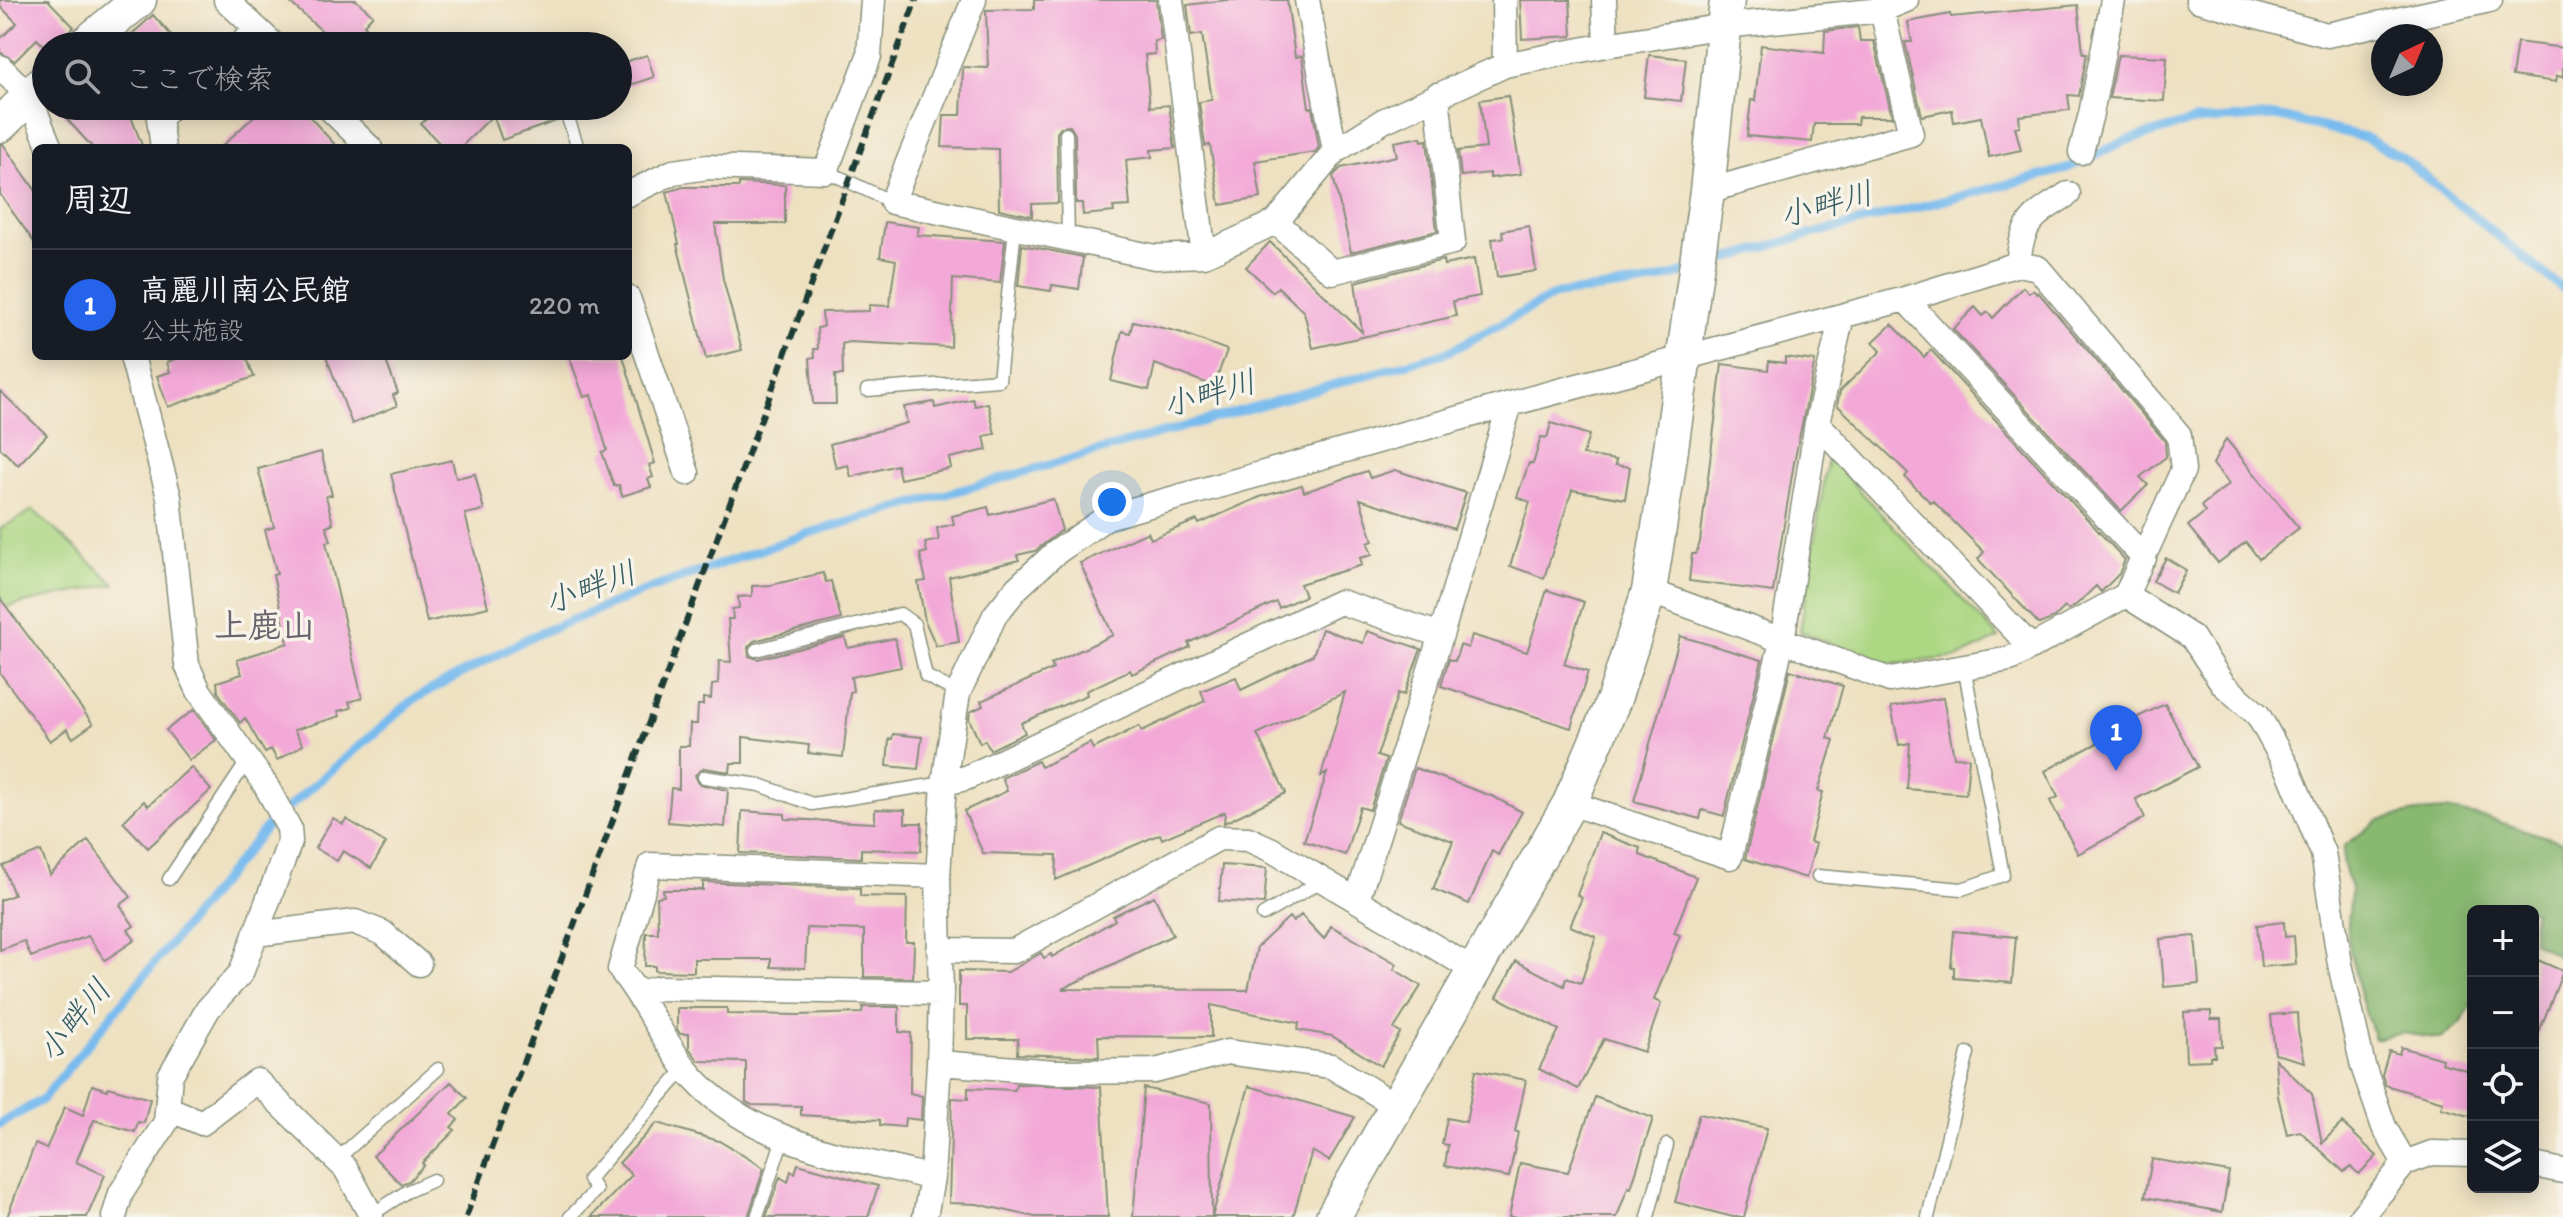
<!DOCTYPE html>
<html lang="ja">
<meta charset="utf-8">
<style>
:root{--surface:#171b24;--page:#20242c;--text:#f1f3f6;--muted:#9ea1a6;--line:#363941;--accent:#2563eb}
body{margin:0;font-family:Itim,"Klee One",sans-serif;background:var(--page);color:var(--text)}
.controls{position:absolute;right:24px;bottom:24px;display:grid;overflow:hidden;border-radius:12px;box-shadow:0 4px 20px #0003}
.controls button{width:72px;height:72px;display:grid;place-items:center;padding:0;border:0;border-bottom:2px solid var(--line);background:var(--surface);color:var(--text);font:40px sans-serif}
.compass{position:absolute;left:2371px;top:24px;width:72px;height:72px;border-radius:50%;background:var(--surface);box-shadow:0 4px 20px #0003;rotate:44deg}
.you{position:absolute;left:1112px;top:502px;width:28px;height:28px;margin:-20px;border:6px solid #fff;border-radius:50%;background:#1a73e8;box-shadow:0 0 0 12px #1a73e833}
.badge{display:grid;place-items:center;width:52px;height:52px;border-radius:50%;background:var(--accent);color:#fff;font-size:26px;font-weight:700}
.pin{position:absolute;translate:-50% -66px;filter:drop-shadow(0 2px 4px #0008)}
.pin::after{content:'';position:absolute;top:42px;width:28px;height:24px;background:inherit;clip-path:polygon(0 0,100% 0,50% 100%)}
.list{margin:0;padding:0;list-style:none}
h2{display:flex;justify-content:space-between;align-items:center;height:104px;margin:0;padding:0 32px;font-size:34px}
h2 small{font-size:26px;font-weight:400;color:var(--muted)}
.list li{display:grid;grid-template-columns:52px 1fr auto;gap:24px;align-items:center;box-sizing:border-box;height:112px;padding:0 32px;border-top:2px solid var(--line)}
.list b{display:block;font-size:30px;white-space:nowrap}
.list p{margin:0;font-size:26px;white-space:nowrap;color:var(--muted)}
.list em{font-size:26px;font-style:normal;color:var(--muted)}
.icon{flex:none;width:44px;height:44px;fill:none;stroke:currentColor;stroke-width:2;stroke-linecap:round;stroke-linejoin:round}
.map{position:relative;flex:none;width:2563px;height:1217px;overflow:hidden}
.search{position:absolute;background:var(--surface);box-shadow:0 4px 20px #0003;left:32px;top:32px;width:600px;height:88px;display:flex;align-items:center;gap:20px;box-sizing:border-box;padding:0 28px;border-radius:44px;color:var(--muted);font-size:30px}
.panel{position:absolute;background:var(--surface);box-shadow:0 4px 20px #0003;left:32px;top:144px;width:600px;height:216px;border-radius:12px}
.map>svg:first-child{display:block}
</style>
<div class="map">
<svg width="2563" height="1217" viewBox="0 0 2563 1217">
<rect width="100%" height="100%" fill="#f7f3e8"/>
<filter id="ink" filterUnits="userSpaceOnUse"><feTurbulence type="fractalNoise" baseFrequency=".0125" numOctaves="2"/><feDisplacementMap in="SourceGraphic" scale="16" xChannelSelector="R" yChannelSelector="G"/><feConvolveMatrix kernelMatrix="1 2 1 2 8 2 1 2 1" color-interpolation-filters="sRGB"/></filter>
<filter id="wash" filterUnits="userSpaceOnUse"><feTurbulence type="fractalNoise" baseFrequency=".006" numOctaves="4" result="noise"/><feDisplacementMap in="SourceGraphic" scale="32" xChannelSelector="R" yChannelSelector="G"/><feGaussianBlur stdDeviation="1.8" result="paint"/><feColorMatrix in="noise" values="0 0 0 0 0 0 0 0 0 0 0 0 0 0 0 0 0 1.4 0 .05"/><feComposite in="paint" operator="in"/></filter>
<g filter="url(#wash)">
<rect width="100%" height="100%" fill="#eee1c1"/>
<path fill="#acd783" stroke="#668a5c" stroke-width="2" d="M1828,457L1999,638L1959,657L1886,665L1800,631Z
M33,510L115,584L0,608V529Z"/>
<path fill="#89b871" stroke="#547a52" stroke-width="2" d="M2446,810L2487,818L2563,842V958L2533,942V911H2473V1001L2462,1022L2441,1039L2403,1033L2374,1039L2359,992L2347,936L2351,889L2343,862L2344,846L2379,820L2416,812Z"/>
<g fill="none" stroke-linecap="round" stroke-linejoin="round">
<path stroke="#78bbee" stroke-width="9" d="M1703,266L1804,236L2063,170L2125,141L2193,121L2276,116L2364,137L2401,157L2563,289
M0,1124L42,1100L268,825L414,699L530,637L644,591L809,533L1448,352L1557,294L1648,283L1689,271"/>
</g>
<g id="blocks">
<path fill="#f3a9d8" d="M0,0H48L74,27L55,46L46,48L37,39L15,61L0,52V39L17,23L0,6Z
M287,0H356L373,15L364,25L385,46H339Z
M1034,0H1156L1161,40L1154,41L1155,54L1145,55L1150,107L1169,105L1175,148L1151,150L1152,157L1126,160L1130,206L1113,207L1114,212L1083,215L1082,203H1076L1075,134L1070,126L1061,127L1057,133L1058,203L1032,204V216L999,209L998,149L942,147L944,115H961L963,67L988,68L986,10L1034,9Z
M1226,0H1287L1295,57L1302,56L1309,108L1312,107L1319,147L1315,152L1255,161L1261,198L1220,205L1210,145L1205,146L1199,102L1212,100L1202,34L1191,36L1187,5Z
M1520,0H1570L1572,36L1522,39Z
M2078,5L2083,53H2087L2079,96L2068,95L2070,110L2019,116L2020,126L2015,127L2021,150L1989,157L1981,117L1954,122L1952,110L1922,116L1905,42H1912L1908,22L1950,14L1951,17Z
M153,15L181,46H119Z
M1858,27L1860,41H1874L1892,117H1858L1857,124H1814L1812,142L1747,136L1751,100L1755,101L1761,45L1824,53L1825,31Z
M2517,42L2563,48V77L2557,76L2556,82L2512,76Z
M647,55L654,77L618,89V64Z
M1649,55L1686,59L1681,101L1644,97Z
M2118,55L2167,57L2164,101L2109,98Z
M1508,96L1521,174L1490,178V173L1461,176L1458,151L1486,148L1480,100Z
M55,106H127L143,148H93Z
M265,106H300L338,148H220Z
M440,106H555L559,120L502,140L493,115L460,148H444L421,124Z
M1421,137L1422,141L1427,140L1437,231L1351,252L1333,176L1341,168L1397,156L1394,142Z
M0,144H3L36,191V245L0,194Z
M739,183L785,185V224H715L723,279L742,350L706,359L677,244H679L667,192L683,187H739Z
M885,222L919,227L917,235L1005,241L1000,283L953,279L951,347L849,342L842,344L843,375H835L836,404H813L810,358L815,357L814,349H818L817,328L823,327L822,312L869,311V305L889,306L896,260L880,257Z
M1529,226L1536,271L1497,277L1492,239L1503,238L1502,231Z
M1270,242L1362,332L1355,282L1443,260L1444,265L1474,259L1480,296L1453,301L1456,316L1313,348L1304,312L1278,287L1273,292L1246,267Z
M1022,245L1083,257L1079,289L1052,285L1051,291L1018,286Z
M2023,287L2029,293L2033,290L2037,294L2038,292L2165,441L2166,457L2140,477L2148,485L2121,511L1953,329L1975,307L1983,316L1988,312L1993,318Z
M1133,321L1179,332L1227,350L1214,386L1155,364L1149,390L1111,381L1122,331L1130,333Z
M1892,324L1924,357L1931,350L2125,560L2119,574L2101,592L2096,586L2076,605L2068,610L2065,607L2054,618L2039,624L1978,559L1984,552L1933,501L1931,503L1905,477L1908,473L1837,405L1840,391L1881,351L1873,342Z
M185,356H246L254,377L168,407L157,376L170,372L167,362Z
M326,356H384L398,393L393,395L397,406L352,424Z
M569,356H623L655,463L649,465L653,477L648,479L651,487L622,496L619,485L614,486L602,452L607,450L591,395L584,397Z
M1785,357L1815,361L1794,463L1773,592L1689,581L1692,554H1696L1700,542L1722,364L1768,370L1769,361L1785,363Z
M0,391L47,435L18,465L0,448Z
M973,399L975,406L988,403L995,434L984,436L987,450L949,458L951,468L900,479L897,465L851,477L848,465L836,468L830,444L907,423L904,407L934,402L935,408Z
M1551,423L1589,435L1583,455L1616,460L1615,465L1630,467L1625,499L1572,490L1544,578L1510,566L1530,502L1517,497L1529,463L1533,464L1541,437L1547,438Z
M2226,439L2299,528L2259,559L2246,542L2218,563L2188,526L2205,512L2201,506L2229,484L2213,464Z
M321,452L332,495L326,496L333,524L326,526L331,541L326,542L362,698L349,702L351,708L338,711L340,716L294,730L303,745L277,760L271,749L265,753L245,718L240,723L218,692L217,682L242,674L237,660L288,643L273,575L277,574L265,530L274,527L258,469Z
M452,460L456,478L475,474L484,510L465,514L488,607L427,622L391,474Z
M1395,470L1466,493L1454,529L1360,499L1373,541L1368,543L1372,555L1360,558L1362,565L1300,584L1305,596L1279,608L1276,602L1188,643L1190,647L1132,674L1130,670L1086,691L1087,695L1021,723L1025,733L990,750L985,740L980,743L969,719L970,712L983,706L981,701L1053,669L1051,664L1113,635L1080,563L1148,532L1151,539L1197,520L1199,524L1260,497L1302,485L1304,492L1367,471L1370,478Z
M1053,499L1062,530L1035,551L1017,555L1019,560L949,577L959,642L936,646L925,621L918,582L926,581L920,554L927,552L925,543L939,540L937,528L954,524L952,516L988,507L990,515Z
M2166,558L2186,570L2174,593L2153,581Z
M823,573L826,582L831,581L841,619L754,641L748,647L749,656L758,659L845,637L848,648L895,638L901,667L851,677L853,691L850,692L843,757L808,753L809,745L743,737V763H731L730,772L704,768L695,775L699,784L728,790L725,827L668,822L671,788L679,789V746H689L690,724H697L698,705H703V698L711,699L712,685L718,684L719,661L731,662L728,619H733L732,609L739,608L738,597L752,596V586L771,585Z
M1547,590L1584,602L1564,664L1588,672L1571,728L1441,686L1449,659L1455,661L1460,645L1468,648L1472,635L1527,652Z
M0,598L93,724L73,738L67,729L50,741L0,673Z
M1322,629L1363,643L1367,631L1421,649L1404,695L1398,693L1377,756L1386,759L1370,810L1360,807L1345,855L1304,841L1327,773L1321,776L1345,692L1257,734L1286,793L1224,823L1225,812L1162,839L1160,834L1056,880L1057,855L983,853L964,811L1007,791L1002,778L1038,761L1041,767L1090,743L1093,749L1139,726L1142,731L1205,701L1201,691L1236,677L1241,690L1313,655Z
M1680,636L1762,660L1724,816L1702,810L1700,819L1634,801Z
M1790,670L1843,686L1828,738L1834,740L1818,791L1823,792L1810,842L1816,844L1806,878L1745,859Z
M1943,698L1954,757L1969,758L1966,794L1907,789L1910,743L1899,745L1891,707Z
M2165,704L2198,767L2136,799L2145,818L2078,854L2050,801L2058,797L2045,771L2101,741L2098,736Z
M194,710L216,740L189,760L166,730Z
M893,734L922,737L918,769L887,766L889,739H892Z
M191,767L211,790L148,848L123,822L144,801L148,806Z
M1415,768L1494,797L1522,812L1498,855L1492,851L1469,904L1433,889L1453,841L1398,821Z
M875,809L905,810V823H922L921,851L861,849V858L740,853L742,811L785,814V819L875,823Z
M333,818L343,824L346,819L386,843L371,868L343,851L337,861L315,848Z
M1600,833L1640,848V855L1696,877L1674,933L1680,935L1654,1000L1661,1003L1644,1052L1604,1039L1578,1089L1539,1069L1559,1030L1497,997L1516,961L1564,986L1566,978L1581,983L1596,937L1570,926L1582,898L1577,895Z
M88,840L131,897L120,905L134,926L128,930L135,940L105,960L88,936L31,957L24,941L0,950V900L14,895L3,866L41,851L50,875Z
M1222,865L1267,868L1264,904L1219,901Z
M703,882L860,888V896L907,897L906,942H914L913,978L864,977V930L807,928L805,968L771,967V959H694V972L655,971V966H645L646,933H658L657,897L664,896L663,890H703Z
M1154,896L1173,935L1062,989L1248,990L1257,947L1289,917L1293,922L1301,915L1324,939L1331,926L1397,964L1394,969L1421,986L1394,1029L1400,1033L1381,1066L1332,1036L1298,1030L1299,1023L1211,1005V1037L1098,1036L1099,1057L1017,1054L1018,1039H967V1006H959V971L1008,972L1041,953L1044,958L1051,954L1052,957L1115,920L1113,916Z
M2284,922L2285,937L2294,936L2296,964L2261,967L2257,925Z
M1954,931L2016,937L2012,983L1954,978V967H1951Z
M2195,936L2199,984L2164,987L2160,939Z
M2533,958L2563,971L2534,1045H2533Z
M863,1007H899V1032L911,1033L910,1093L922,1096L921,1120L905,1118L904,1127L880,1125V1120L801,1115V1106L752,1105L746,1102V1062L699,1061L689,1048V1034H680L677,1029V1008H727V1014L800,1015L862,1013Z
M2211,1011V1019H2221L2222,1046H2214L2215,1056H2210V1060L2186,1061L2184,1012Z
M2297,1013L2298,1031L2305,1062L2275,1054L2271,1015Z
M2401,1047L2442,1059L2441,1063L2473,1072V1117L2441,1108L2443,1102L2385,1085L2382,1075L2389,1051L2399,1054Z
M2275,1059L2312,1094L2322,1143L2342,1123L2377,1156L2359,1174L2350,1166L2344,1172L2300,1131L2287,1134L2278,1096Z
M1476,1070L1526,1080L1515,1132H1518L1509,1177L1445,1166L1448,1145L1442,1144L1447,1118L1466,1122Z
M451,1082L467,1098L452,1114L458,1120L451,1127L455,1130L422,1163L424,1165L409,1181L401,1184L373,1156Z
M1016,1084L1101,1087L1108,1217H1035L977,1204L949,1203L952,1098L968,1099V1088L1015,1090Z
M92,1085L107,1090L108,1087L150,1099L144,1123L138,1122L135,1132L94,1120L76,1162L105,1175L87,1217H7L35,1144L46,1149L65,1107L83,1115Z
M1249,1086L1355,1117L1329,1161L1312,1151L1293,1217H1212Z
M1144,1088L1211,1103L1212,1217H1133Z
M1595,1097L1653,1118L1631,1188L1628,1187L1617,1217H1509L1520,1163L1568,1172Z
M1699,1114L1767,1128L1744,1217H1733L1675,1202Z
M657,1123L719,1141L764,1168L748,1217H591L632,1175L619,1163Z
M2152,1159L2229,1172L2222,1212L2145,1197Z
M798,1164L878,1186L868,1217H766L780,1177L788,1182L791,1171L795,1173Z"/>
</g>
</g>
<g filter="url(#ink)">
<use href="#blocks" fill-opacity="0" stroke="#868f7a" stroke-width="2"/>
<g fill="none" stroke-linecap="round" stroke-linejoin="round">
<g stroke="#868f7a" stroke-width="15">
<path id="lane" d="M564,106L578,148
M1066,134L1068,239
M826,171L892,202
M867,390L999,380L1015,229
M756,650L900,614L914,624L926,676L958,693
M704,777L760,785L812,804L944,783
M1818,876L1962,889L2003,875L1964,666
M169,879L248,760
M1263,915L1323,880
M337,1159L438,1069
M371,1215L406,1192L433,1180
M570,1217L596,1190L589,1179L685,1068
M757,1217L783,1138
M1648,1217L1667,1145
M1928,1217L1968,1053"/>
</g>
<g stroke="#868f7a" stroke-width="27">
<path id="street" d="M226,0L275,46
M974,0L892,202L1155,257L1204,255L1276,222L1335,151L1383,121L1505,65L1606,45L1724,26L1882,10L1906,0
M1171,0L1204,255
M1307,0L1335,151
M1504,0L1505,65
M1604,0L1606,45
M2198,0L2327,35L2490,0
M239,46L257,29
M0,67L29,96L50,148
M327,106L370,148
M163,148L159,118L172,106
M2081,152L2091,114L2113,0
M1707,191L1911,134L1882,10
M628,194L673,172L708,167L826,171L869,56L873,0
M1276,222L1332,272L1453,242L1437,95
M628,298L687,473
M1905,299L2144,558
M1817,423L2031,647
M1649,591L1890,680L2010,659L2126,595L2183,470L2179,435L2038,268L2018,264C2022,221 2033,216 2068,194
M2126,595L2192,637L2223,684L2258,715L2289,771L2323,853L2340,964L2363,1066L2384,1127L2405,1163
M944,783L966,778L1340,602L1441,635
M1570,803L1730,857L1782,641L1817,423L1842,316
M1357,900L1441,635L1510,404
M255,934L355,922L383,933L419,964
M939,950L1014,951L1219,838L1248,839L1272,850L1474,970
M639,993L659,988L941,993
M939,1063L1055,1072L1155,1071L1227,1052L1331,1066L1395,1105
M167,1108L202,1123L257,1081L346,1169L371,1215L370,1217
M2533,1165L2563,1171
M932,1178C846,1155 743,1143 684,1067C661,1035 644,1000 620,969L650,865L938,876
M114,1217L121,1193L166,1122L170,1076L208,1009L241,973L290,841L289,828L265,784L199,691L187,665L169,497L132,356
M925,1217L932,1178L939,1063L941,993L938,876L944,783L958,693L995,615L1017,588L1054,554L1107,517L1510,404L1905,299L2018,264
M2361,1217L2405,1163L2432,1153L2473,1154"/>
</g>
<g stroke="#868f7a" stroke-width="37">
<path id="secondary" d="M83,46L139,0
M0,125L46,80
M1333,1217L1570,803L1614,699L1649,591L1667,477L1707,191L1727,0"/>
</g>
<use href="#lane" stroke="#fff" stroke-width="12"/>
<use href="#street" stroke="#fff" stroke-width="24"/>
<use href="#secondary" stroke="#fff" stroke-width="34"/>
<path stroke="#1f3d34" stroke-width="6" stroke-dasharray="12 6" stroke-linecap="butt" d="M466,1217L916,0"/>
</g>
</g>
<g text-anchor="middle" stroke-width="7" stroke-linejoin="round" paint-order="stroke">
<g font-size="32" font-style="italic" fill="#355c62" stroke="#f7f3e8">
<text transform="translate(1826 204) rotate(-15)" y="11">小畔川</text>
<text transform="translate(1209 393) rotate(-16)" y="11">小畔川</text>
<text transform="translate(590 587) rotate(-20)" y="11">小畔川</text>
<text transform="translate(74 1020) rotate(-51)" y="11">小畔川</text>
</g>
<g font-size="34" font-weight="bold" fill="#69636d" stroke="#f7f3e8">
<text x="265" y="637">上鹿山</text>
</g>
</g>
</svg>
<div class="controls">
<button>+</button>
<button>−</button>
<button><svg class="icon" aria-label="locate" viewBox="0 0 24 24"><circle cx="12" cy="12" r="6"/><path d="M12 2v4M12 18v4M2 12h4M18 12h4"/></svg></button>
<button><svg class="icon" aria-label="layers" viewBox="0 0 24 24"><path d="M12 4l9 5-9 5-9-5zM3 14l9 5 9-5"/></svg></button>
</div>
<svg class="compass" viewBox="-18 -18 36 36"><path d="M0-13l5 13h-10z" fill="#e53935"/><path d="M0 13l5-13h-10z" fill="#9ea1a6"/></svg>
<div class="you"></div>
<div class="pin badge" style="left:2116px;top:771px">1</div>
<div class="search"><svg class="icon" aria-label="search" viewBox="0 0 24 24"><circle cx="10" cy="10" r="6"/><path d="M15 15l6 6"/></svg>ここで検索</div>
<section class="panel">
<h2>周辺<small></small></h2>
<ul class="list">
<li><span class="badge">1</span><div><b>高麗川南公民館</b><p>公共施設</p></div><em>220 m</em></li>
</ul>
</section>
</div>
